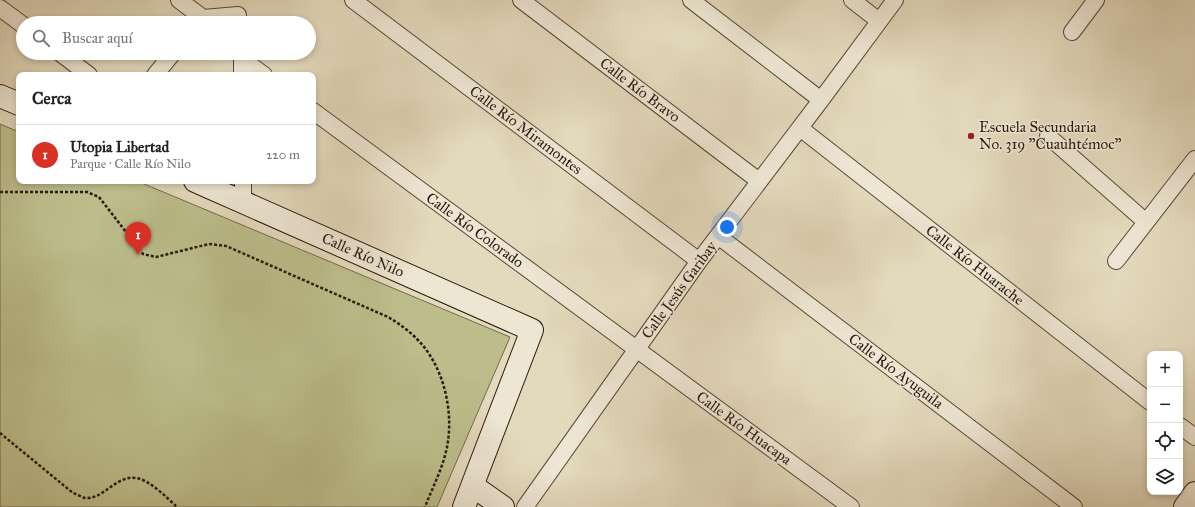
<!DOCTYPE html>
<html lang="es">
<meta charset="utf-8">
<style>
:root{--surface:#fff;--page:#f2f2f2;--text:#202124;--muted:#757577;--line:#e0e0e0;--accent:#d93025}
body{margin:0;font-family:"IM FELL Great Primer",serif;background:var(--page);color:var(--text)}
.controls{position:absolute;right:12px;bottom:12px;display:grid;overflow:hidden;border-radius:8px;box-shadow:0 2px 6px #0003}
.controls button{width:36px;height:36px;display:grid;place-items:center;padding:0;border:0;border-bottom:1px solid var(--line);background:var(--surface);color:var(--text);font:20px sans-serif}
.you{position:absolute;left:727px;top:227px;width:14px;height:14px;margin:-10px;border:3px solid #fff;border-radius:50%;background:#1a73e8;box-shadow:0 0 0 6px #1a73e833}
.badge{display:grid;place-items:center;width:26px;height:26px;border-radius:50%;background:var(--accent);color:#fff;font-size:13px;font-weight:700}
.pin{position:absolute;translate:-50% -33px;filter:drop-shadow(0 1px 2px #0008)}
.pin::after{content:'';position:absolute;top:21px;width:14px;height:12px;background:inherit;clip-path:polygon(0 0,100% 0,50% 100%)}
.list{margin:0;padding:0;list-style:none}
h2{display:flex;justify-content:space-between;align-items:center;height:52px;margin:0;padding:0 16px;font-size:17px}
h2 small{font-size:13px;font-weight:400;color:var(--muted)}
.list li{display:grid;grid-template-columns:26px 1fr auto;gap:12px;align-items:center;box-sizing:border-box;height:60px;padding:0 16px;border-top:1px solid var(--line)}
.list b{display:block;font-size:15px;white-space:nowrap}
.list p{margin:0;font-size:13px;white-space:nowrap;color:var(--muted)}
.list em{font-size:13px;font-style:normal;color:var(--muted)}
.icon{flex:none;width:22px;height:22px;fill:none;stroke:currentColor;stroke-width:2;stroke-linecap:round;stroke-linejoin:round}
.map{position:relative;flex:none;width:1195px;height:507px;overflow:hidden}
.search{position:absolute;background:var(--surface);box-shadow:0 2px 6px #0003;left:16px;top:16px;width:300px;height:44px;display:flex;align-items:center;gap:10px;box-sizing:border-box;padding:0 14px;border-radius:22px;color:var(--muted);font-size:15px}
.panel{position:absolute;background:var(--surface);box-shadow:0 2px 6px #0003;left:16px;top:72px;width:300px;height:112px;border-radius:8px}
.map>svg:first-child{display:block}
</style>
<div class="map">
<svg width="1195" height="507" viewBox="0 0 1195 507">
<rect width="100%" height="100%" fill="#e3d9bc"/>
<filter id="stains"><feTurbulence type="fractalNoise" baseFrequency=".005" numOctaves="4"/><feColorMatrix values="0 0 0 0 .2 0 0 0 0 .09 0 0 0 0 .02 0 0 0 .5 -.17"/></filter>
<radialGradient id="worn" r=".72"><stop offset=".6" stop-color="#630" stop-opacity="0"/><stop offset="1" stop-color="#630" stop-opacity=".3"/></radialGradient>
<path fill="#bcbd8b" stroke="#746a4c" d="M0,124L19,132V181H137L510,337L437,507H0Z"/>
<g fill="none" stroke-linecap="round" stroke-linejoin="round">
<g stroke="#594838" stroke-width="18">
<path id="street" d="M179,0L203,18L238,15
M353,0L699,261
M521,0L759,181
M691,0L821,100
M852,0L879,21
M0,8L23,25
M1072,32L1096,0
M60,53L89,75
M242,53V75
M242,59L264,75
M155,75L173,53
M313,111L851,507
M800,128L1150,402
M1048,136L1146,222
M243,181V202
M718,236L1074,507
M1116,261L1195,159
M1180,426L1195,437
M525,507L699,261L821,100L895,0"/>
</g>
<g stroke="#2b180c" stroke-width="24">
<path id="secondary" d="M0,96L19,104
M195,181L532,330L464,507
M473,486L503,507
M1185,507L1195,493"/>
</g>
<path stroke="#2b180c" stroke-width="2.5" stroke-dasharray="3 2" stroke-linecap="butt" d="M0,192H87L99,197L143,254L156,257L209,244L226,246L388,317C398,323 408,330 417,339C442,364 453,406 448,441C445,464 433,486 425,507
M0,433L73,493C77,494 81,497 85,498C103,500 116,475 136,478C150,480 167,498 177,507"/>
<use href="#street" stroke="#ede6d3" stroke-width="16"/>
<use href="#secondary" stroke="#ede6d3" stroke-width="22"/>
</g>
<circle fill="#8f2418" stroke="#ede6d3" stroke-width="1.5" cx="971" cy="136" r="4"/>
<g text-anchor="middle" stroke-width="3" stroke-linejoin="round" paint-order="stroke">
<g font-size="15" fill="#2b180c" stroke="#ede6d3">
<text transform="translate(640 90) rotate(37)" y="5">Calle Río Bravo</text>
<text transform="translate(526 130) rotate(37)" y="5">Calle Río Miramontes</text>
<text transform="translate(475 230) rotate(36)" y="5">Calle Río Colorado</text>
<text transform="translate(363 255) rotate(24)" y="5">Calle Río Nilo</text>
<text transform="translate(975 265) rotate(38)" y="5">Calle Río Huarache</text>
<text transform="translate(679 290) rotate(-54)" y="5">Calle Jesús Garibay</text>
<text transform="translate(896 371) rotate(37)" y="5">Calle Río Ayuguila</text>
<text transform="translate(744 428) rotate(36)" y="5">Calle Río Huacapa</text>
</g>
<g font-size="15" fill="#2b180c" stroke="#ede6d3" text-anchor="start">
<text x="979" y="132">Escuela Secundaria<tspan x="979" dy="17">No. 319 "Cuauhtémoc"</tspan></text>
</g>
</g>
<rect width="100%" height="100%" filter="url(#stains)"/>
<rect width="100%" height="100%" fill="url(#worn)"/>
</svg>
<div class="controls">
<button>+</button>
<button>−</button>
<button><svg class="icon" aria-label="locate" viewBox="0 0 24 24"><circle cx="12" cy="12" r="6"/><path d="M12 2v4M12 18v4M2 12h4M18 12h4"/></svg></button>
<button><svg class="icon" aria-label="layers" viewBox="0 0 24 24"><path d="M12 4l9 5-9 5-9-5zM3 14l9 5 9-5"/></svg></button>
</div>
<div class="you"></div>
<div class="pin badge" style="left:138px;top:255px">1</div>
<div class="search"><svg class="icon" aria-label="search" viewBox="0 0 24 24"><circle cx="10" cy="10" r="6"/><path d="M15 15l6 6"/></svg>Buscar aquí</div>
<section class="panel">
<h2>Cerca<small></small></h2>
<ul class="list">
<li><span class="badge">1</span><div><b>Utopia Libertad</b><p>Parque · Calle Río Nilo</p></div><em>220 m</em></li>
</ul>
</section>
</div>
